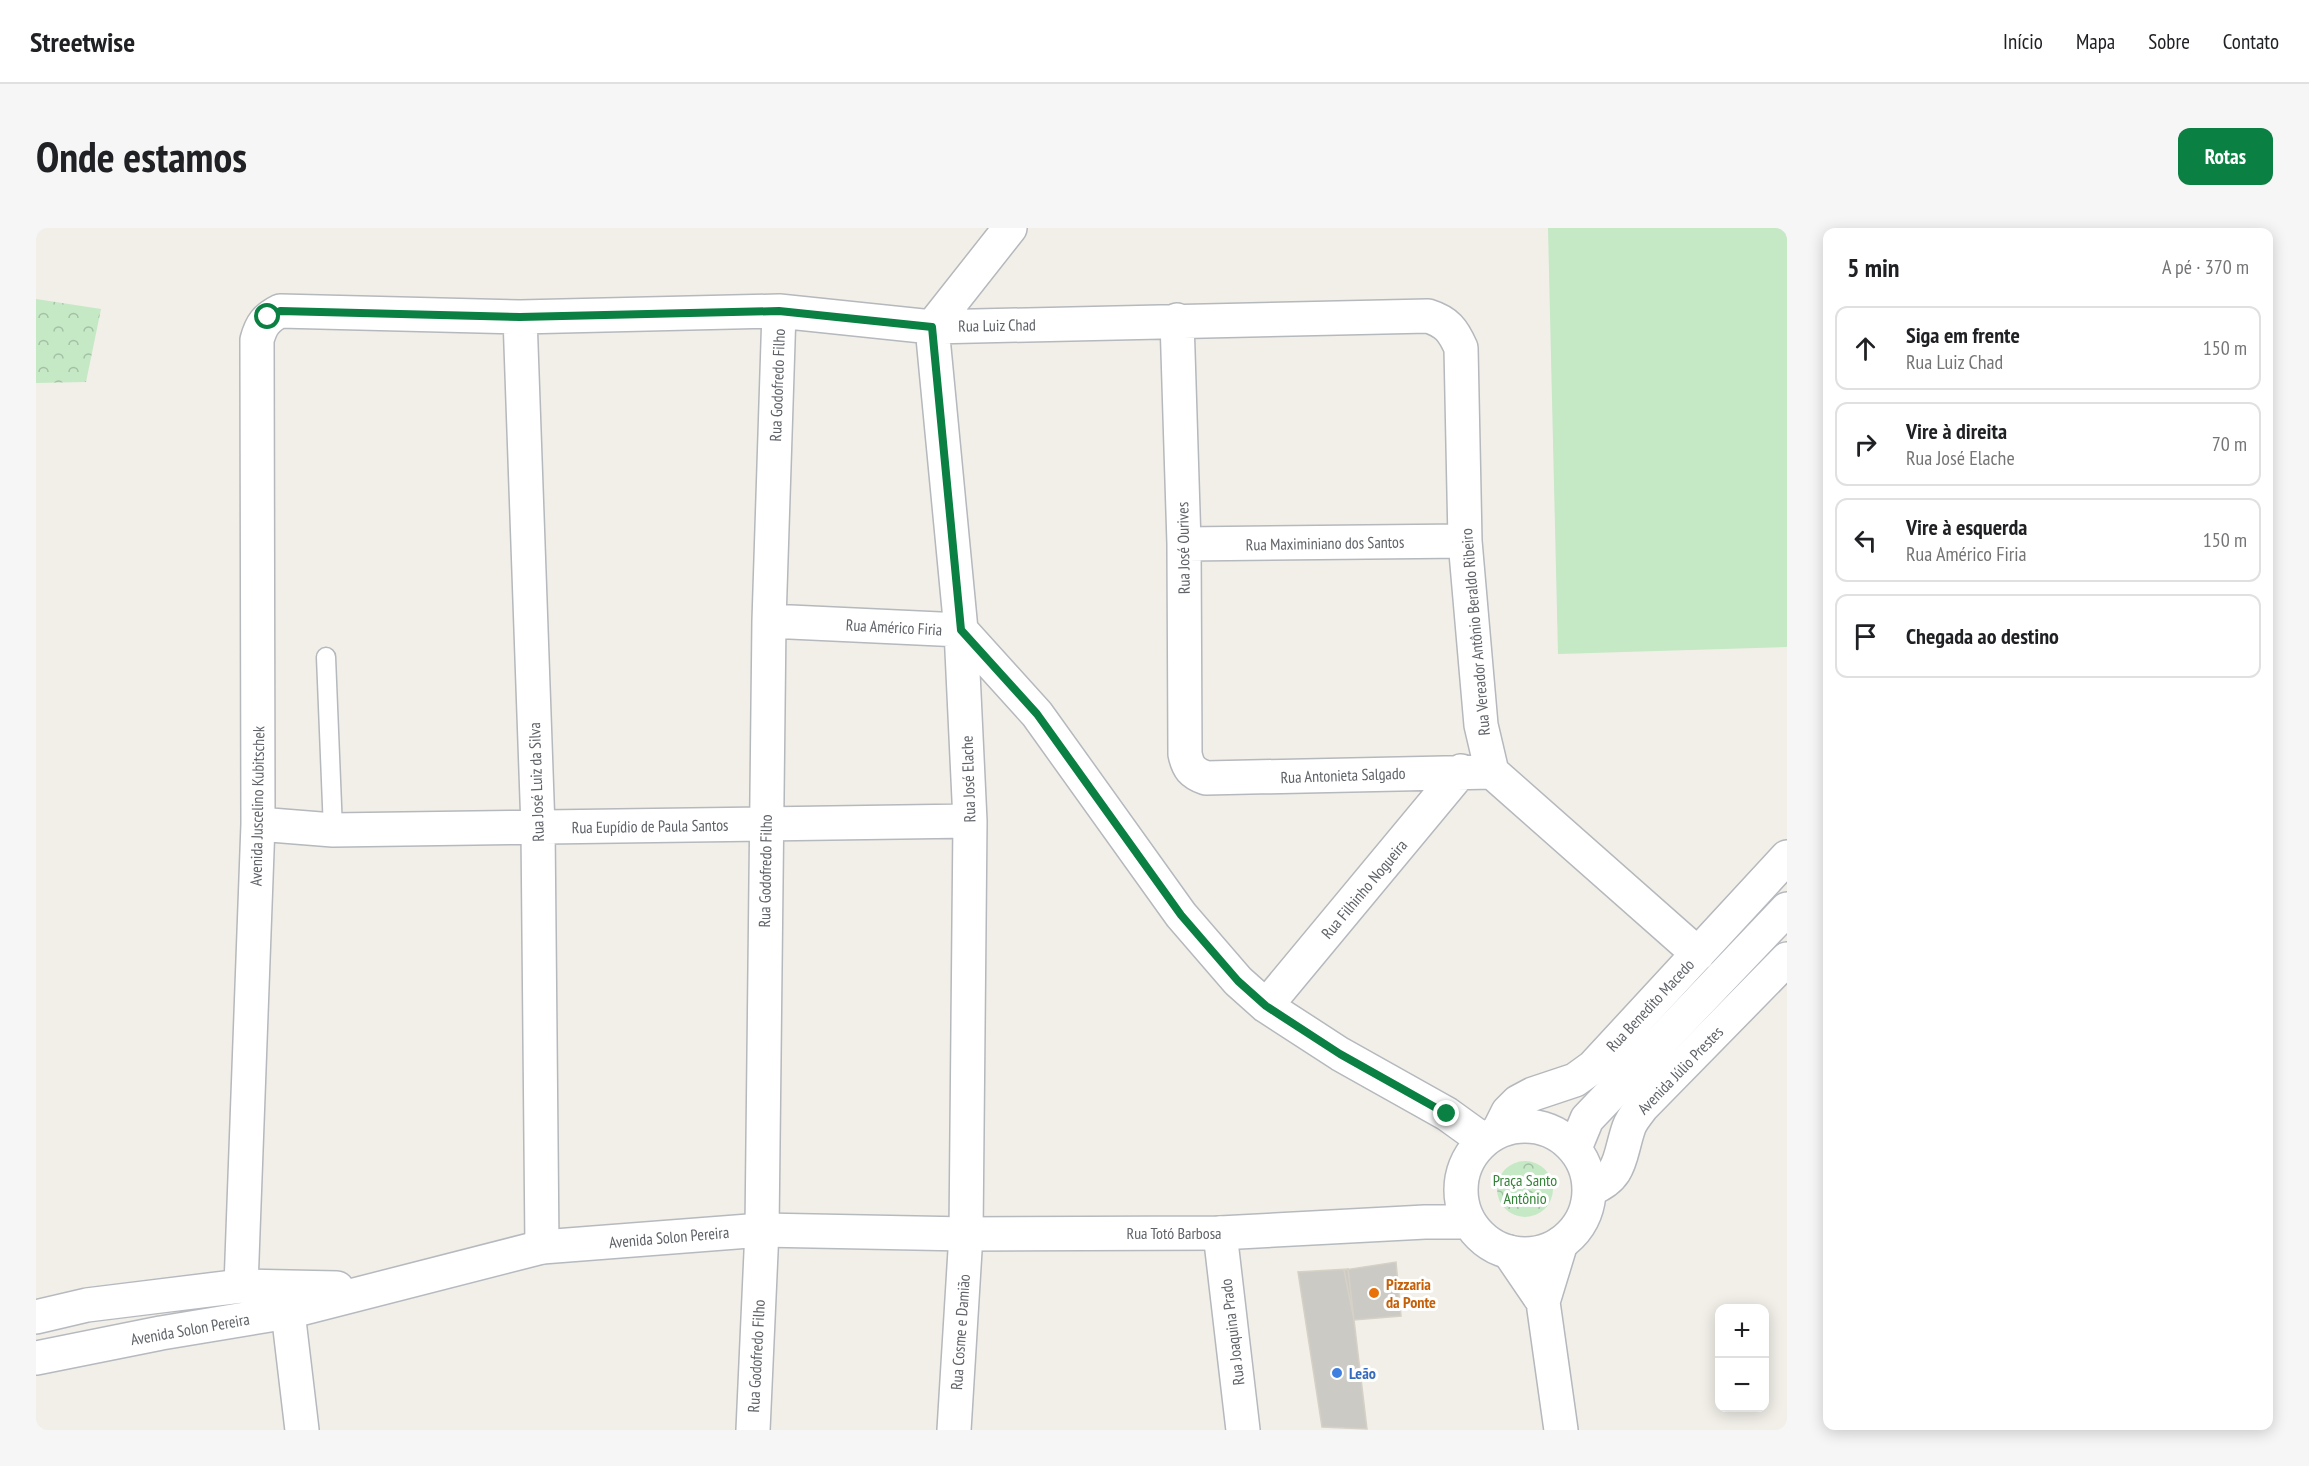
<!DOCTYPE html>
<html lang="pt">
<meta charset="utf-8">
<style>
:root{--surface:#fff;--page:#f6f6f6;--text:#202124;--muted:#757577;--line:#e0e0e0;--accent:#0b8043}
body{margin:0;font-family:"PT Sans Narrow",sans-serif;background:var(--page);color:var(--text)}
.controls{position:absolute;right:18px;bottom:18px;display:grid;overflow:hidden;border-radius:12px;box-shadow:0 3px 15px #0003}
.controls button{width:54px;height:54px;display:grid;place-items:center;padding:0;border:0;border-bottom:2px solid var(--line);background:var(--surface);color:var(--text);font:30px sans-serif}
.stop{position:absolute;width:18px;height:18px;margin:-14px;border:4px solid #0b8043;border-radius:50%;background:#fff}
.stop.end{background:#0b8043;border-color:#fff;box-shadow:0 2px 6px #0008}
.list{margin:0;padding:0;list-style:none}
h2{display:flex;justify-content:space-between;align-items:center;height:78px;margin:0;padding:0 24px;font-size:26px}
h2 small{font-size:20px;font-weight:400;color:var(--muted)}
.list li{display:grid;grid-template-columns:39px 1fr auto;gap:18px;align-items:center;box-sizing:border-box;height:84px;margin:0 12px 12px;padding:0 12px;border:2px solid var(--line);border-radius:12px}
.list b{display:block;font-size:22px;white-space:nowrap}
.list p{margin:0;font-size:20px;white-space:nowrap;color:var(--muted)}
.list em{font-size:20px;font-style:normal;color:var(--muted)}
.icon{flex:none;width:33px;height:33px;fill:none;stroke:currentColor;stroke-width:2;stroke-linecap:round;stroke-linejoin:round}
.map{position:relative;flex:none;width:1751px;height:1202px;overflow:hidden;border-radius:12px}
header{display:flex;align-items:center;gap:36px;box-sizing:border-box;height:84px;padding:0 30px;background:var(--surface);border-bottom:2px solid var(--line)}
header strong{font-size:28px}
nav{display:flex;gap:33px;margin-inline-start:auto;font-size:21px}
.intro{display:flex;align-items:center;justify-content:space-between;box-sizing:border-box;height:144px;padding:0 36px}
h1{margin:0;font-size:42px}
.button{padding:15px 27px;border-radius:12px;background:var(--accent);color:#fff;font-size:21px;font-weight:700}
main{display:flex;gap:36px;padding:0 36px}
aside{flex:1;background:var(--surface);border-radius:12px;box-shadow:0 3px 15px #0003}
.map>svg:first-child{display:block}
</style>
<header>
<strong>Streetwise</strong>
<nav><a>Início</a><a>Mapa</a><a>Sobre</a><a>Contato</a></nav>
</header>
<div class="intro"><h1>Onde estamos</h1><a class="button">Rotas</a></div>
<main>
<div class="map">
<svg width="1751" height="1202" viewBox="0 0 1751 1202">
<defs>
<pattern id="forest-crowns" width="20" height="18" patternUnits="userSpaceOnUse" patternTransform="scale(1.5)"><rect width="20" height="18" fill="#c5e8c5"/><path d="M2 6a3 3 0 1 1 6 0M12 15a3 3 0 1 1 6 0" fill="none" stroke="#a3c0a4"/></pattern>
</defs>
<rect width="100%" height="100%" fill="#f1efe8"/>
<path fill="url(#forest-crowns)" d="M0,71L65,81L50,154L0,155Z
M1461 961a28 28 0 1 1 56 0a28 28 0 1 1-56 0Z"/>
<path fill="#c5e8c5" d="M1512,0H1751V419L1522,426Z"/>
<path fill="#cccac5" stroke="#d6d1c6" stroke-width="1.5" d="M1360,1034L1365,1088L1318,1092L1308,1042Z
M1312,1041L1318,1092L1331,1201L1286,1199L1262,1044Z"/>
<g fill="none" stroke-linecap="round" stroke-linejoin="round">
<g stroke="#b5b8bc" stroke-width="21">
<path id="lane" d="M290,429L297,602"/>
</g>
<g stroke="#b5b8bc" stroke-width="36">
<path id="street" d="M484,89L502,600L506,1019
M1141,92L1148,316L1149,526C1152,540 1156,545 1170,550L1456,544
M1148,316L1429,313
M733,393L925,402L1001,486L1145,687L1202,753L1230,778L1304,826L1411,886L1447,912
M222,596L297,602L934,593
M1230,778L1425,543
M1463,902L1472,884L1482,874L1497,866L1539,852L1557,839L1751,629
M1554,961C1587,949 1583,927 1593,899C1596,891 1601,886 1606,879L1751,731
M1184,1005L1207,1202
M1473,1024L1507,1074
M205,1058L222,596L221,112C225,97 230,90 244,83L484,89L743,83L896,99L1392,88C1411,94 1417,102 1425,120L1429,313L1445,497L1456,544L1662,726
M252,1084L266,1202
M717,1202L726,1002L733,393L743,83
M918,1202L930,1006L934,593L925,402L896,99L974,0
M1525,1202L1507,1074L1525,1015"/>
</g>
<g stroke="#b6babf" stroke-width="36">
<path id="secondary" d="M1425 962a64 64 0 1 1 128 0a64 64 0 1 1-128 0Z
M1539,920L1551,891L1751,681
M0,1089L51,1077L205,1058L301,1060
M0,1130L125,1105L252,1084L506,1019L726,1002L930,1006L1184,1005L1389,994H1432"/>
</g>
<use href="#lane" stroke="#fff" stroke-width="18"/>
<use href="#street" stroke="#fff" stroke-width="33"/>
<use href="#secondary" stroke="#fff" stroke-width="33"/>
</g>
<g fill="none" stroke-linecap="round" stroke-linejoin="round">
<path stroke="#0b8043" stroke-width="8" d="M232,89L244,83L484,89L743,83L896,99L925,402L1001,486L1145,687L1202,753L1230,778L1304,826L1411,886"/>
</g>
<circle fill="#e8710a" stroke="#fff" stroke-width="2" cx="1338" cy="1065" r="6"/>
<circle fill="#3f7fe0" stroke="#fff" stroke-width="2" cx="1301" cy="1145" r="6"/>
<g text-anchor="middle" stroke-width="6" stroke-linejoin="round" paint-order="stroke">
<g font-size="16" fill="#5f6368" stroke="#fff">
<text transform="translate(961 97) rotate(-1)" y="6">Rua Luiz Chad</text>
<text transform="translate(741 157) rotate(-88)" y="6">Rua Godofredo Filho</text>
<text transform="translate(1289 315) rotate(-1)" y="6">Rua Maximiniano dos Santos</text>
<text transform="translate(1147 320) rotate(-91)" y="6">Rua José Ourives</text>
<text transform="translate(858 399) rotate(3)" y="6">Rua Américo Firia</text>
<text transform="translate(1439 404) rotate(-95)" y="6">Rua Vereador Antônio Beraldo Ribeiro</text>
<text transform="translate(1307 547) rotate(-2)" y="6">Rua Antonieta Salgado</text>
<text transform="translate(932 551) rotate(-92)" y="6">Rua José Elache</text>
<text transform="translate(500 554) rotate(-92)" y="6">Rua José Luiz da Silva</text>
<text transform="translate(221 578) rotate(-89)" y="6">Avenida Juscelino Kubitschek</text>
<text transform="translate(614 598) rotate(-1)" y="6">Rua Eupídio de Paula Santos</text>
<text transform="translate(729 643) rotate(-89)" y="6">Rua Godofredo Filho</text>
<text transform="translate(1328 661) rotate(-50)" y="6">Rua Filhinho Nogueira</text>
<text transform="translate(1614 777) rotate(-47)" y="6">Rua Benedito Macedo</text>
<text transform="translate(1644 842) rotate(-46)" y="6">Avenida Júlio Prestes</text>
<text x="1138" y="1011">Rua Totó Barbosa</text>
<text transform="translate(633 1009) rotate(-5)" y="6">Avenida Solon Pereira</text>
<text transform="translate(154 1101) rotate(-10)" y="6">Avenida Solon Pereira</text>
<text transform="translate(924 1104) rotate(-86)" y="6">Rua Cosme e Damião</text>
<text transform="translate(1196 1104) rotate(-97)" y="6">Rua Joaquina Prado</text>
<text transform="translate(720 1128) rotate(-87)" y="6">Rua Godofredo Filho</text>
</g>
<g font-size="16" fill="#348238" stroke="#fff">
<text x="1489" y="958">Praça Santo<tspan x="1489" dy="18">Antônio</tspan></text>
</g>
<g font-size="16" font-weight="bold" fill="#c56008" stroke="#fff" text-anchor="start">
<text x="1350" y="1062">Pizzaria<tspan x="1350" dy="18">da Ponte</tspan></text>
</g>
<g font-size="16" font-weight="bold" fill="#366cbe" stroke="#fff" text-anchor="start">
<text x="1313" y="1151">Leão</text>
</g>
</g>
</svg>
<div class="controls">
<button>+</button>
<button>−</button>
</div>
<div class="stop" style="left:232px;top:89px"></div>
<div class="stop end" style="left:1411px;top:886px"></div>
</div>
<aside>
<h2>5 min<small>A pé · 370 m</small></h2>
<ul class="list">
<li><svg class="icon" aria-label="ahead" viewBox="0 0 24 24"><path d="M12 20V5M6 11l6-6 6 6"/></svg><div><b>Siga em frente</b><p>Rua Luiz Chad</p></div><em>150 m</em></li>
<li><svg class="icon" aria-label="right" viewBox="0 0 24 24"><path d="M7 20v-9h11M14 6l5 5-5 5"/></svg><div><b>Vire à direita</b><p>Rua José Elache</p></div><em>70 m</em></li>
<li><svg class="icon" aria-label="left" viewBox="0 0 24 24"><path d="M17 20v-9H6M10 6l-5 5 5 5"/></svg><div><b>Vire à esquerda</b><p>Rua Américo Firia</p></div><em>150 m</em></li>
<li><svg class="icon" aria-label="arrive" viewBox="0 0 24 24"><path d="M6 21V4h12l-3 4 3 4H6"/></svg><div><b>Chegada ao destino</b></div></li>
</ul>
</aside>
</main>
